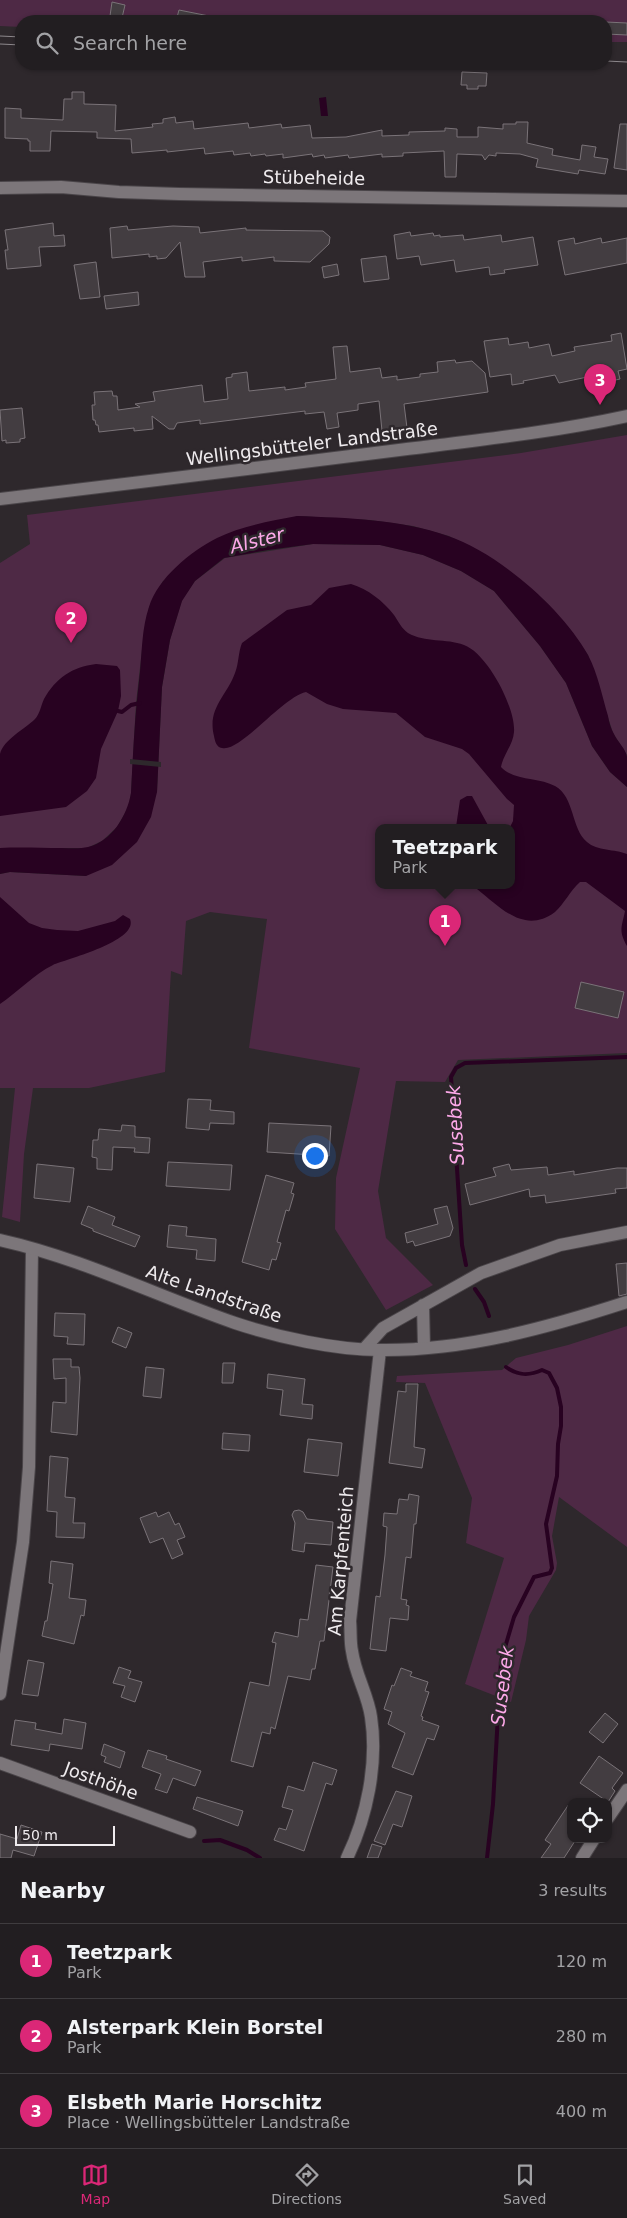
<!DOCTYPE html>
<meta charset="utf-8">
<style>
:root{--surface:#221e21;--page:#2e2b2e;--text:#f1f3f6;--muted:#a2a2a5;--line:#3f3c3f;--accent:#db2777}
body{margin:0;font-family:"DejaVu Sans",sans-serif;background:var(--page);color:var(--text)}
.controls{position:absolute;right:15px;bottom:15px;display:grid;overflow:hidden;border-radius:10px;box-shadow:0 1px 4px #0004}
.controls button{width:45px;height:45px;display:grid;place-items:center;padding:0;border:0;border-bottom:1px solid var(--line);background:var(--surface);color:var(--text);font:25px sans-serif}
.scale{position:absolute;left:15px;bottom:12px;width:100px;box-sizing:border-box;padding-left:5px;border:2px solid #efebee;border-top:0;font-size:14px;line-height:18px;white-space:nowrap;color:#efebee;-webkit-text-stroke:4px #2e282c;paint-order:stroke}
.you{position:absolute;left:314px;top:1155px;width:18px;height:18px;margin:-12px;border:4px solid #fff;border-radius:50%;background:#1a73e8;box-shadow:0 0 0 8px #1a73e833}
.badge{display:grid;place-items:center;width:32px;height:32px;border-radius:50%;background:var(--accent);color:#fff;font-size:16px;font-weight:700}
.pin{position:absolute;translate:-50% -41px;filter:drop-shadow(0 1px 2px #0008)}
.pin::after{content:'';position:absolute;top:26px;width:18px;height:15px;background:inherit;clip-path:polygon(0 0,100% 0,50% 100%)}
.popup{position:absolute;left:375px;top:824px;width:140px;height:65px;box-sizing:border-box;display:grid;place-content:center;border-radius:10px;background:var(--surface);filter:drop-shadow(0 1px 4px #0005);font-size:16px;white-space:nowrap;color:var(--muted)}
.popup b{font-size:19px;color:var(--text)}
.popup::after{content:'';position:absolute;left:50%;top:100%;margin-left:-10px;border:10px solid transparent;border-top-color:var(--surface)}
.list{margin:0;padding:0;list-style:none}
h2{display:flex;justify-content:space-between;align-items:center;height:65px;margin:0;padding:0 20px;font-size:21px}
h2 small{font-size:16px;font-weight:400;color:var(--muted)}
.list li{display:grid;grid-template-columns:32px 1fr auto;gap:15px;align-items:center;box-sizing:border-box;height:75px;padding:0 20px;border-top:1px solid var(--line)}
.list b{display:block;font-size:19px;white-space:nowrap}
.list p{margin:0;font-size:16px;white-space:nowrap;color:var(--muted)}
.list em{font-size:16px;font-style:normal;color:var(--muted)}
.icon{flex:none;width:28px;height:28px;fill:none;stroke:currentColor;stroke-width:2;stroke-linecap:round;stroke-linejoin:round}
.map{position:relative;flex:none;width:627px;height:1858px;overflow:hidden}
.search{position:absolute;background:var(--surface);box-shadow:0 1px 4px #0004;left:15px;right:15px;top:15px;height:55px;display:flex;align-items:center;gap:12px;box-sizing:border-box;padding:0 18px;border-radius:20px;color:var(--muted);font-size:19px}
.sheet{height:290px;background:var(--surface)}
nav{display:flex;justify-content:space-around;align-items:center;box-sizing:border-box;height:70px;border-top:1px solid var(--line);background:var(--surface);font-size:14px;color:var(--muted)}
nav a{display:grid;justify-items:center;gap:2px}
nav .on{color:var(--accent)}
.map>svg:first-child{display:block}
</style>
<div class="map">
<svg width="627" height="1858" viewBox="0 0 627 1858">
<rect width="100%" height="100%" fill="#2e282c"/>
<path fill="#4e2945" fill-rule="evenodd" d="M0,0H627V42H606V21H21V27L0,26Z
M627,435V755L613,733L588,655L569,628L544,600L509,571L480,552L449,536L413,526L370,520L297,516L163,581L149,607L144,632L136,703L131,793L129,806L117,827L102,841L87,848H0V563L30,544L27,515L521,453Z
M313,544L380,545L423,555L461,571L494,591L540,646L566,683L592,746L610,772L627,787V1053L458,1060L445,1082L396,1081L378,1191L386,1238L433,1285L386,1310L335,1229L336,1178L360,1068L249,1048L267,919L210,912L186,921L182,975L171,971L165,1072L89,1088H33L24,1154L20,1222L2,1217L15,1088H0V874L10,872L86,876L157,792L162,687L170,640L182,600L195,581L225,558ZM379,827H511V885H379Z
M627,1326V1547L559,1497L552,1536L557,1563L556,1570L529,1616L526,1640L511,1702L465,1684L504,1558L466,1543L472,1498L425,1383L396,1382L397,1376L502,1370L516,1358L568,1345Z"/>
<path fill="#280221" d="M326,97L328,116H321L319,98Z
M297,516C347,518 400,519 448,536C498,553 562,608 588,655C598,674 602,696 608,716C609,722 611,729 614,734C617,741 626,749 627,757C627,766 627,778 627,787L610,772L592,746L566,683L540,646L494,591L461,571L423,555L380,545L313,544L268,550L224,558L195,581L182,601L170,640L162,687L157,792L151,817L137,842L112,865L86,876L10,872L0,874V848C20,847 41,848 61,848C70,848 80,849 88,847C112,841 127,816 131,793C133,752 135,712 140,672C142,651 142,627 149,607C158,578 190,552 217,538C241,526 271,521 297,516Z
M351,584C368,589 383,601 394,615C398,621 402,629 408,633C425,643 446,638 464,645C487,653 516,708 514,732C513,745 503,755 501,767C514,781 539,777 555,786C575,797 571,829 587,842C597,851 615,849 627,854V946C618,930 622,927 625,911L586,882H580C570,891 564,904 555,912C524,935 500,907 477,889L474,885H511L510,827L513,821L514,805L507,799L469,754L462,749L425,737L396,713L343,709L327,704L306,692C281,698 240,753 222,748C216,747 215,741 214,736C207,708 227,696 235,673C239,663 238,653 242,643L287,610L311,605L329,588Z
M96,664L117,666L120,670L121,696L118,711L101,749L96,778L87,791L66,807L0,816C0,801 0,767 0,754C3,740 25,729 35,719C40,714 41,705 44,699C56,678 72,667 96,664Z
M467,796H472L489,827H456L460,800Z
M0,897L29,923L42,928L57,930L78,931L115,921L123,915L130,919C139,941 67,959 53,965C34,974 18,992 0,1004Z"/>
<path fill="#2e282c" d="M130,759L161,762V767L130,764Z"/>
<g fill="none" stroke-linecap="round" stroke-linejoin="round">
<path stroke="#280221" stroke-width="4" d="M118,711L122,712L131,705L140,703
M466,1265L462,1245L451,1077L456,1068L465,1063L627,1057
M475,1289L484,1302L489,1316
M204,1841L220,1840L247,1850L260,1858
M487,1858L493,1804L501,1661L514,1617L534,1577L550,1573L552,1568L546,1524L557,1476L558,1444L561,1426V1407L557,1388L549,1373L542,1370C529,1376 518,1376 506,1367"/>
</g>
<path fill="#433d41" stroke="#7a7378" d="M112,2L125,5L122,18L110,16Z
M179,10L209,16V21H176Z
M606,22L627,23V35L606,34Z
M462,72L487,73L486,86H478V89H467V85H461Z
M72,92H84V104L116,105L115,131L153,127L152,124L163,123V119L175,117L176,123L193,121L194,129L248,123L249,128L281,124L282,128L310,125L312,138L346,137L382,130V136L409,135V132L445,131V128L457,129V137H478V127L503,129V124H516V122H528L527,143L553,149L552,155L580,160L582,145L596,147L594,157L608,159L605,174L579,170L578,174L536,167L538,159L520,154L496,153V156L489,155L485,160L482,155L457,154L456,177H445L444,151L403,153V156L382,157V154L349,158L348,155L325,158L324,155L313,157L312,154L283,158V154L266,156L265,154L251,156L250,153L234,155L233,151L205,154L204,148L167,152V150L132,153L131,139L97,138V132L51,131L50,151H30V141H28V139L5,138V108L21,109V118L63,120L64,99H72Z
M620,124H627V170L614,168Z
M53,223L54,236L64,235L65,246L39,247L41,266L7,269L5,250H8L5,230Z
M127,226L128,230L173,226L199,227L200,233L246,228V230L323,231L330,237L329,244L310,262L274,261V257L242,261V257L203,262L205,277H185L180,242L166,258L157,259V256L149,257V254L112,258L110,228Z
M410,232L411,236L433,233L434,236L440,235V237L463,235L464,240L501,235L502,242L533,237L538,265L504,270L505,273L490,275L489,267L456,272L454,260L421,265L419,256L397,259L394,235Z
M574,238L575,244L601,238L602,243L627,238V263L565,275L558,241Z
M386,256L389,279L364,282L361,259Z
M96,262L100,297L80,299L74,265Z
M337,264L339,275L324,278L322,267Z
M138,292L139,305L106,309L104,296Z
M621,333L627,369L618,371L620,379L593,385L592,376L559,383L555,375L523,381L524,383L512,385L511,374L490,377L484,341L508,338L509,345L528,342L529,348L549,344L552,356L575,351L574,347L612,341L611,335Z
M347,346L350,372L380,368L382,378L397,376V380L420,377V374L438,372L437,362L455,360L456,363L472,361L485,373L488,392L404,404L407,428L382,431L379,401L358,404V410L337,413L339,427L327,429L324,412L305,414V411L200,424V420L177,423L174,429H169L152,416L153,429L134,431V428L99,432L98,425H96L95,420H93L92,405H95L94,392L112,391L113,396H117L118,410L140,407L135,404L155,401L153,392L202,385L204,402L228,399L226,378L232,377V374L247,372L249,391L285,387V390L306,387L305,383L336,379L333,347Z
M22,408L25,438L20,439V442L6,443V440L2,441L0,410Z
M581,982L624,992L618,1018L575,1008Z
M188,1099L211,1100L210,1110L234,1112V1124L210,1123L209,1130L186,1128Z
M269,1123L331,1126L329,1156L267,1152Z
M122,1125L135,1126V1137L150,1138L149,1153L134,1152L135,1148L113,1147L112,1170L97,1169V1158L92,1157L93,1140H98L99,1129L121,1131Z
M168,1162L232,1165L230,1190L166,1186Z
M37,1164L74,1168L70,1202L34,1198Z
M509,1164L511,1170L547,1167L548,1175L574,1171V1175L617,1168H627V1188L615,1189L616,1193L546,1203L545,1195L530,1197L529,1189L470,1205L465,1184L496,1176L493,1168Z
M266,1175L294,1183L291,1193L294,1194L289,1211L286,1210L277,1242L281,1243L276,1260L272,1259L269,1270L242,1262Z
M88,1206L115,1217L112,1225L140,1236L135,1247L93,1231V1229L81,1224Z
M447,1206L453,1228L450,1236L415,1246L413,1241L407,1243L405,1233L438,1224L434,1209Z
M169,1225L187,1227L186,1236L216,1239L215,1261L196,1259L197,1250L167,1247Z
M627,1263V1294L619,1296L616,1264Z
M55,1313L85,1314L84,1345L67,1344L68,1337L54,1336Z
M118,1327L132,1333L126,1348L112,1342Z
M53,1359H71V1367H79L80,1378L77,1435L51,1432L53,1402L66,1403V1378L54,1379Z
M223,1363H235L233,1383H222Z
M146,1367L164,1369L161,1398L143,1396Z
M268,1374L305,1379L302,1404L313,1405L312,1419L280,1415L283,1390L267,1388Z
M406,1384H418L414,1447L425,1449L422,1468L389,1463L398,1391L406,1392Z
M223,1433L250,1435L249,1451L222,1449Z
M308,1439L342,1443L338,1476L304,1472Z
M50,1456L68,1458L65,1497L75,1498L73,1523H85L84,1538L56,1537L57,1512L47,1511Z
M409,1494L419,1496L416,1524H414L411,1558L406,1557L401,1599L407,1600L406,1605L409,1606L408,1620L390,1618L386,1651L370,1649L376,1596L380,1597L385,1555L387,1527L383,1526L384,1513L397,1514L399,1499L408,1500Z
M299,1510L303,1512L307,1519L333,1522L331,1545L305,1543L304,1552L292,1550L295,1523L292,1515L294,1511Z
M156,1512L158,1517L169,1512L175,1525L179,1523L185,1537L177,1540L183,1554L172,1559L163,1538L150,1543L140,1518Z
M51,1561L73,1564L69,1598L86,1600L84,1616L81,1615L74,1644L42,1636L45,1621H47L53,1584L49,1583Z
M316,1565L333,1567L324,1641H320L315,1669H312L310,1680L288,1676L275,1729L271,1727L270,1734L262,1732L253,1767L231,1761L250,1682L269,1686L276,1643L272,1642L275,1632L298,1637L300,1619L308,1620Z
M28,1660L44,1663L38,1696L22,1694Z
M119,1667L131,1671L128,1678L142,1682L135,1702L121,1697L125,1686L113,1683Z
M401,1668L412,1672L410,1676L428,1682L425,1691L429,1692L421,1716L423,1717L422,1720L439,1726L434,1740L427,1738L413,1775L392,1767L405,1733L388,1724L392,1712L384,1709L392,1685L394,1686Z
M605,1713L618,1724L603,1743L589,1732Z
M64,1719L86,1723L82,1749L50,1744L49,1751L11,1745L15,1720L36,1723L35,1729L62,1734Z
M104,1744L125,1752L120,1768L104,1762L106,1757L101,1755Z
M148,1750L167,1756L166,1759L201,1771L195,1786L173,1778L167,1793L155,1789L161,1774L142,1767Z
M599,1756L623,1773L612,1788L615,1791L608,1802L580,1783Z
M313,1762L337,1770L332,1785L326,1783L304,1851L274,1840L279,1828L286,1830L293,1810L282,1807L288,1786L304,1791Z
M396,1791L412,1796L402,1827L393,1824L385,1845L374,1841Z
M197,1797L243,1811L238,1826L193,1809Z
M571,1801V1839L575,1841L564,1858H541L551,1844L545,1840Z
M21,1825L42,1832L34,1856L13,1850L11,1858H0V1834L17,1839Z
M372,1844L382,1847L378,1858H367Z"/>
<g fill="none" stroke-linecap="round" stroke-linejoin="round">
<g stroke="#4a4549" stroke-width="14">
<path id="street" d="M0,188L61,187L119,192L179,194L627,201
M423,1305L424,1347
M364,1349L383,1328L481,1273L560,1245L627,1232
M0,1694L23,1542L29,1467L32,1249
M0,1763L190,1832
M608,1818L627,1790
M347,1858C367,1817 378,1763 371,1717C368,1695 355,1674 352,1651C350,1642 351,1631 350,1621L380,1350
M582,1858L594,1839"/>
</g>
<g stroke="#4a4549" stroke-width="14">
<path id="secondary" d="M0,499C130,483 261,468 391,451C470,441 549,433 627,416
M0,1240C81,1258 157,1296 235,1323C277,1337 335,1350 380,1350C464,1351 547,1328 627,1302"/>
</g>
<use href="#street" stroke="#7c767a" stroke-width="12"/>
<use href="#secondary" stroke="#7c767a" stroke-width="12"/>
<path stroke="#8d888c" stroke-width="1" d="M0,36L21,37
M0,44L21,45
M606,61L627,62"/>
</g>
<g text-anchor="middle" stroke-width="5" stroke-linejoin="round" paint-order="stroke">
<g font-size="18" fill="#efebee" stroke="#2e282c">
<text transform="translate(314 178) rotate(1)" y="6">Stübeheide</text>
<text transform="translate(312 444) rotate(-7)" y="6">Wellingsbütteler Landstraße</text>
<text transform="translate(214 1294) rotate(19)" y="6">Alte Landstraße</text>
<text transform="translate(341 1561) rotate(-85)" y="6">Am Karpfenteich</text>
<text transform="translate(101 1781) rotate(20)" y="6">Josthöhe</text>
</g>
<g font-size="19" font-style="italic" fill="#fda9e9" stroke="#2e282c">
<text transform="translate(257 540) rotate(-14)" y="7">Alster</text>
<text transform="translate(455 1125) rotate(-93)" y="7">Susebek</text>
<text transform="translate(502 1686) rotate(-83)" y="7">Susebek</text>
</g>
</g>
</svg>
<div class="controls">
<button><svg class="icon" aria-label="locate" viewBox="0 0 24 24"><circle cx="12" cy="12" r="6"/><path d="M12 2v4M12 18v4M2 12h4M18 12h4"/></svg></button>
</div>
<div class="scale">50 m</div>
<div class="you"></div>
<div class="pin badge" style="left:445px;top:946px">1</div>
<div class="popup"><b>Teetzpark</b>Park</div>
<div class="pin badge" style="left:71px;top:643px">2</div>
<div class="pin badge" style="left:600px;top:405px">3</div>
<div class="search"><svg class="icon" aria-label="search" viewBox="0 0 24 24"><circle cx="10" cy="10" r="6"/><path d="M15 15l6 6"/></svg>Search here</div>
</div>
<section class="sheet">
<h2>Nearby<small>3 results</small></h2>
<ul class="list">
<li><span class="badge">1</span><div><b>Teetzpark</b><p>Park</p></div><em>120 m</em></li>
<li><span class="badge">2</span><div><b>Alsterpark Klein Borstel</b><p>Park</p></div><em>280 m</em></li>
<li><span class="badge">3</span><div><b>Elsbeth Marie Horschitz</b><p>Place · Wellingsbütteler Landstraße</p></div><em>400 m</em></li>
</ul>
</section>
<nav>
<a class="on"><svg class="icon" aria-label="map" viewBox="0 0 24 24"><path d="M3 6l6-2 6 2 6-2v14l-6 2-6-2-6 2zM9 4v14M15 6v14"/></svg>Map</a>
<a><svg class="icon" aria-label="directions" viewBox="0 0 24 24"><path d="M12 3l9 9-9 9-9-9zM9 14v-3h6M13 9l2 2-2 2"/></svg>Directions</a>
<a><svg class="icon" aria-label="saved" viewBox="0 0 24 24"><path d="M7 4h10v16l-5-4-5 4z"/></svg>Saved</a>
</nav>
